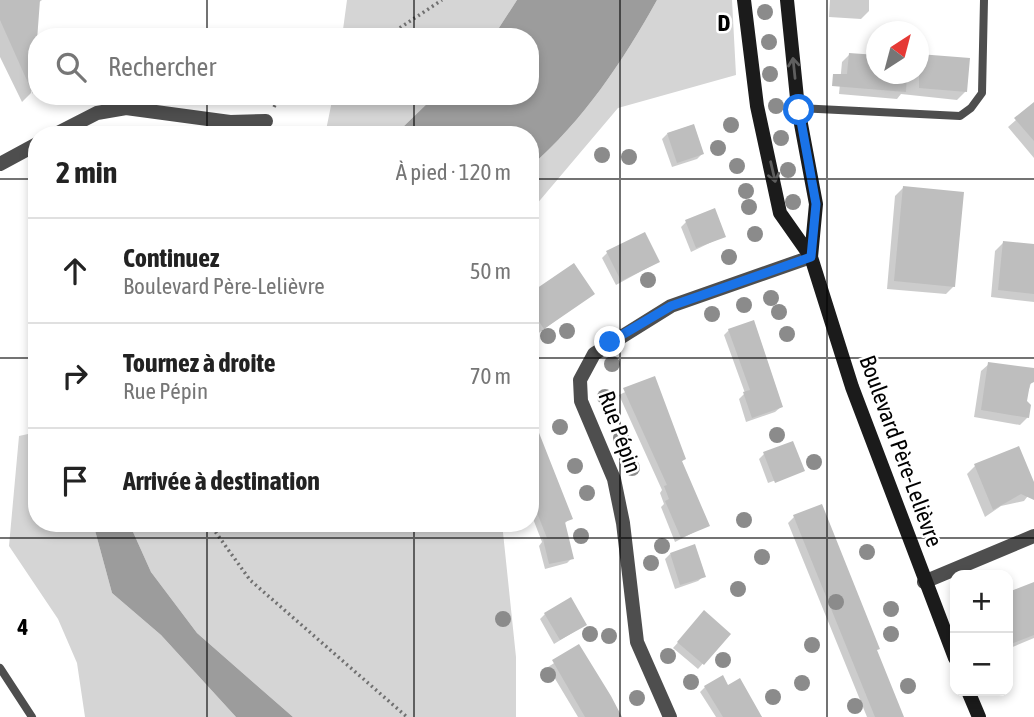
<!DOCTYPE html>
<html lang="fr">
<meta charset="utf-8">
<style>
:root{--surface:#fff;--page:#f2f2f2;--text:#222;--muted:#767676;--line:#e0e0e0}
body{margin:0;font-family:"Asap Condensed",sans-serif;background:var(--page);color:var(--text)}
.controls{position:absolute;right:21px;bottom:21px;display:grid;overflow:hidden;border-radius:14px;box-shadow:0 4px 10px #0003}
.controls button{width:63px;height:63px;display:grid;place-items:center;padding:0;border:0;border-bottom:2px solid var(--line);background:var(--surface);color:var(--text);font:35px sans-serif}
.compass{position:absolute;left:866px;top:21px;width:63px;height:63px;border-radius:50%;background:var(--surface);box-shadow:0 4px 10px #0003;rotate:36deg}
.stop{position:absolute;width:21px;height:21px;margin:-16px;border:5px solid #1a73e8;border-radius:50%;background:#fff}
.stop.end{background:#1a73e8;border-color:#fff;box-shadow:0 2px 7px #0008}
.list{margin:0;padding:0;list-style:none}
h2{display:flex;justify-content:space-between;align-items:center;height:91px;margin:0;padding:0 28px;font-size:30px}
h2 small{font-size:23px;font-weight:400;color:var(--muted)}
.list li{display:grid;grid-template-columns:46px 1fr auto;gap:21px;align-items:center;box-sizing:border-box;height:105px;padding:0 28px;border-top:2px solid var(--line)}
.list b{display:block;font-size:26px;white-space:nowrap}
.list p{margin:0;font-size:23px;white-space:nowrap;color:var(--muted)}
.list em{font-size:23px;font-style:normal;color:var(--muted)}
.icon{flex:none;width:38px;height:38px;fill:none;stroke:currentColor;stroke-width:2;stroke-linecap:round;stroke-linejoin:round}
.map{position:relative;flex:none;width:1034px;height:717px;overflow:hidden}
.search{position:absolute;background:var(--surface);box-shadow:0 4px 10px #0003;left:28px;top:28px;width:511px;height:77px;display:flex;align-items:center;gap:18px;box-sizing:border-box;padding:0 24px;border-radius:28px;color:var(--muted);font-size:26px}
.panel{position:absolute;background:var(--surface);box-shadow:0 4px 10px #0003;left:28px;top:126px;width:511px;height:406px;border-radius:28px}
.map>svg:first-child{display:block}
</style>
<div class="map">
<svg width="1034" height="717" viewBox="0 0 1034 717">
<rect width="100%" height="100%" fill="#fff"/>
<path fill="#d5d5d5" d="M347,0H517L493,37H342Z
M657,0H732L736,75L618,108L530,212V167C582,122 624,60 657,0Z
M333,96H435L403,127L378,135H325Z
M37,432V523H93L112,593L161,635L236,717H85L77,663L58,619L9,546L19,436Z
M129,523H502L516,657V717H293L197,633L151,572Z"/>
<path fill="#9c9c9c" d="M517,0H657C624,60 582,122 530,167V135H378L403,127L435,96H530V37H493Z
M93,523H129L151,572L197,633L293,717H236L161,635L112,593Z"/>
<path fill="#0003" d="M0,0H42L38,3L31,93L22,102L0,57Z
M830,0H869V11L861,19L829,17Z
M850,54L876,74H918V58L968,60L965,92L957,100L901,94L897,99L839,94L842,62Z
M1034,104V158L1008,127Z
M667,134L702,154L697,159L672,167L662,139Z
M903,188L954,286L946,294L887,289L895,196Z
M686,222L724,236L691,252L681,227Z
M1003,243L1034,246V302L991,297L995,251Z
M607,253L658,262L616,285L602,258Z
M593,293L536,335L530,327V295Z
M729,330L781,407L775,412L746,422L739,399L745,393L724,335Z
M989,364L1034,374L1025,401L1028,417L1020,425L974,417L981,371Z
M654,378L684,459L681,462L708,525L675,542L661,507L664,504L660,493L662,490L619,395Z
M530,435L570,518L564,524L572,558L567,563L545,569L539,546L542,542L530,511Z
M764,454L803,470L768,483L759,459Z
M975,466L1034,486V488L1024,501L1001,506L985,517L967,474Z
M794,517L903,717H867L788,523Z
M670,554L704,576L698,581L675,589L665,559Z
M1034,584V638L1008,649V594Z
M545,614L585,625L554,644L540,619Z
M700,618L729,634L698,669L673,648Z
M579,647L620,717H578L548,667Z
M705,687H728L762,717H716L700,692Z"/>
<path fill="#bebebe" d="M0,0H40L33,94L0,20Z
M849,53L877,55V74H907L906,92L832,86L833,74H847Z
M919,54L970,58L967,92L919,88Z
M1034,102V141L1014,118Z
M694,124L704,154L677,163L667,133Z
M903,186L964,192L955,287L894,281Z
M715,208L726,237L696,248L685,220Z
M645,232L660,262L621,281L606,251Z
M1003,241L1034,244V294L998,290Z
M574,263L595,294L544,329L530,308V293Z
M754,320L783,407L752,418L743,392L750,390L728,329Z
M988,362L1034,368V382L1030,384L1027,401L1031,405L1029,418L981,410Z
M655,376L686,459L682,461L710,526L681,538L665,501L669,499L664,486L667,485L623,388Z
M530,410L573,519L565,522L574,559L549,564L543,539L547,538L530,495Z
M793,441L805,471L775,483L763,452Z
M1019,446L1034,482V500L1021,494L993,510L974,464Z
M822,504L880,649L877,650L904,717H875L793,515Z
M695,544L706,577L680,585L670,553Z
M1034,582V635L1008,645V592Z
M571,597L587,625L560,640L544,613Z
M704,610L731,634L704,665L677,642Z
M579,644L611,696L622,717H585L552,660Z
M723,675L728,685L740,678L762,717H723L704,686Z"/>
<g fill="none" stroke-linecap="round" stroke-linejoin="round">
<path stroke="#707070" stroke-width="3.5" stroke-dasharray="2 3.5" stroke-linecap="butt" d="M386,37L442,0
M274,107L280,96
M209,523L250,580L407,717"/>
<path stroke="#4e4e4e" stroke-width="8" d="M798,108L960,116L971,108L982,93L984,0
M0,668L32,717"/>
<path stroke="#4e4e4e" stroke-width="14" d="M54,135L97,113L126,108L230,122L266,121
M0,164L37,144
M924,582L1034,536
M670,717L637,642L623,523L614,479L581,401L580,380L594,354L671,306L811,257"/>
<path stroke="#1b1b1b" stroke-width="14" d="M744,0L757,106L780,213L811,257L852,387L955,658
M787,0L798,108L816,204L811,257
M968,691L979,717"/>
</g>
<g fill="#8b8b8b">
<circle cx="765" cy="12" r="8"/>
<circle cx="769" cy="42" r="8"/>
<circle cx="770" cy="74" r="8"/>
<circle cx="776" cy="106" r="8"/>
<circle cx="731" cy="125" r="8"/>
<circle cx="781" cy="138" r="8"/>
<circle cx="718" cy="148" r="8"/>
<circle cx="602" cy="155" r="8"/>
<circle cx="629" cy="157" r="8"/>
<circle cx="737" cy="166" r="8"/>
<circle cx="788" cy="170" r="8"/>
<circle cx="746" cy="191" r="8"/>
<circle cx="793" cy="202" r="8"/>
<circle cx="749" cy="207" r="8"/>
<circle cx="755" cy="234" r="8"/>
<circle cx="729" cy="257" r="8"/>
<circle cx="648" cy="280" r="8"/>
<circle cx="771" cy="298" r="8"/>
<circle cx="744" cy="305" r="8"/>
<circle cx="779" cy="312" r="8"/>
<circle cx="712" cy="314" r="8"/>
<circle cx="567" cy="331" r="8"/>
<circle cx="787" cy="334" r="8"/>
<circle cx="548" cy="336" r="8"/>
<circle cx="612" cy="364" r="8"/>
<circle cx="605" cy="397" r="8"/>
<circle cx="560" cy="427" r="8"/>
<circle cx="777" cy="435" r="8"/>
<circle cx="621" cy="438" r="8"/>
<circle cx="814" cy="462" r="8"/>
<circle cx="575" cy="466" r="8"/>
<circle cx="632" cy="468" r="8"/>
<circle cx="587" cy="493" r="8"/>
<circle cx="744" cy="520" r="8"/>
<circle cx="581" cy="536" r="8"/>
<circle cx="662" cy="546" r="8"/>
<circle cx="867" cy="552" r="8"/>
<circle cx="762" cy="557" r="8"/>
<circle cx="651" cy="563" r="8"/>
<circle cx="738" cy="589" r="8"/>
<circle cx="836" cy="602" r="8"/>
<circle cx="891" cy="609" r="8"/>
<circle cx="503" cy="619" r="8"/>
<circle cx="590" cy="634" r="8"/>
<circle cx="891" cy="634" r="8"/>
<circle cx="609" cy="636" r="8"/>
<circle cx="812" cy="645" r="8"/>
<circle cx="668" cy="656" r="8"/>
<circle cx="723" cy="660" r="8"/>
<circle cx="548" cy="675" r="8"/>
<circle cx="691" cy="682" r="8"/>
<circle cx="802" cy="683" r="8"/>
<circle cx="908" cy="686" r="8"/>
<circle cx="773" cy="697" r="8"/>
<circle cx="637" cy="698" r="8"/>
<circle cx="855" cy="706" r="8"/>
</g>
<defs><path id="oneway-shaft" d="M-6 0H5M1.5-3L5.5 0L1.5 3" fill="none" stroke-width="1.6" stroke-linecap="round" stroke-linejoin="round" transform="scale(1.75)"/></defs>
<g stroke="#5f5f5f">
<use href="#oneway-shaft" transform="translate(794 68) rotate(-96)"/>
<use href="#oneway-shaft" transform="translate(773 172) rotate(77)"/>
</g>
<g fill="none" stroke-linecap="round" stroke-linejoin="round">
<path stroke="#1a73e8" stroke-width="9" d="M610,342L671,306L811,257L816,204L799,110"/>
</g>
<path fill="none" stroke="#000" stroke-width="2" stroke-opacity="0.55" d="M207,0V37M414,0V37M620,0V717M827,0V717M207,96V135M414,96V135M0,179H37M530,179H1034M0,358H37M530,358H1034M207,523V717M414,523V717M0,538H1034"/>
<g text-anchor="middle" stroke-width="5" stroke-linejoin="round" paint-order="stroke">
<g font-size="23" fill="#000" stroke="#fff">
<text transform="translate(620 432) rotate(70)" y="8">Rue Pépin</text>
<text transform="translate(901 451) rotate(70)" y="8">Boulevard Père-Lelièvre</text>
</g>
</g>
<g font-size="23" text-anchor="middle" font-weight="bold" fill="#000" stroke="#fff" stroke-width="5" stroke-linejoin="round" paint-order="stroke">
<text x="724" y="31">D</text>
<text x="23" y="635">4</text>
</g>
</svg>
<div class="controls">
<button>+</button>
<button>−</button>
</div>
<svg class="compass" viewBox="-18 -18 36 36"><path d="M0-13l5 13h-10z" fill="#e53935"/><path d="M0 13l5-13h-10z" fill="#767676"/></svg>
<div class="stop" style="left:799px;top:110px"></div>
<div class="stop end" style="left:610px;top:342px"></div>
<div class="search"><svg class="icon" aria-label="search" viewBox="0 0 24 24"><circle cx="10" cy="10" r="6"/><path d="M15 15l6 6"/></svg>Rechercher</div>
<section class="panel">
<h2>2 min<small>À pied · 120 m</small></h2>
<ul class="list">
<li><svg class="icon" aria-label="ahead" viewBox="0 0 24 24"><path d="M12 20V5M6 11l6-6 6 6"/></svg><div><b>Continuez</b><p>Boulevard Père-Lelièvre</p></div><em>50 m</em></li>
<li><svg class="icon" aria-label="right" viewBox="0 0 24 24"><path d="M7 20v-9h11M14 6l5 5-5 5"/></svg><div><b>Tournez à droite</b><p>Rue Pépin</p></div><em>70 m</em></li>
<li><svg class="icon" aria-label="arrive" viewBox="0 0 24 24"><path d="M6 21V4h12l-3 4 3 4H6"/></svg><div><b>Arrivée à destination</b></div></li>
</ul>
</section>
</div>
